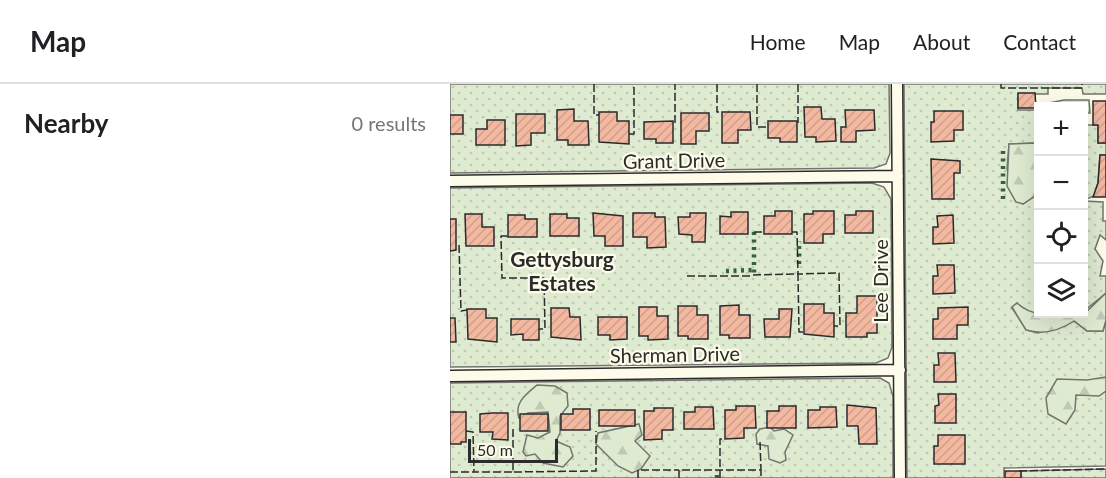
<!DOCTYPE html>
<meta charset="utf-8">
<style>
:root{--surface:#fff;--page:#f2f2f2;--text:#202124;--muted:#757577;--line:#e0e0e0}
body{margin:0;font-family:Lato,sans-serif;background:var(--page);color:var(--text)}
.controls{position:absolute;right:18px;top:18px;display:grid;overflow:hidden;border-radius:0px;box-shadow:0 6px 24px #0002}
.controls button{width:54px;height:54px;display:grid;place-items:center;padding:0;border:0;border-bottom:2px solid var(--line);background:var(--surface);color:var(--text);font:30px sans-serif}
.scale{position:absolute;left:18px;bottom:15px;width:90px;box-sizing:border-box;padding-left:6px;border:3px solid #2b2b2b;border-top:0;font-size:16px;line-height:21px;white-space:nowrap;color:#2b2b2b;-webkit-text-stroke:4px #fdfbea;paint-order:stroke}
.list{margin:0;padding:0;list-style:none}
h2{display:flex;justify-content:space-between;align-items:center;height:78px;margin:0;padding:0 24px;font-size:26px}
h2 small{font-size:20px;font-weight:400;color:var(--muted)}
.icon{flex:none;width:33px;height:33px;fill:none;stroke:currentColor;stroke-width:2;stroke-linecap:round;stroke-linejoin:round}
.map{position:relative;flex:none;width:656px;height:394px;overflow:hidden}
header{display:flex;align-items:center;gap:36px;box-sizing:border-box;height:84px;padding:0 30px;background:var(--surface);border-bottom:2px solid var(--line)}
header strong{font-size:28px}
nav{display:flex;gap:33px;margin-inline-start:auto;font-size:21px}
main{display:flex}
aside{flex:1;background:var(--surface)}
.map>svg:first-child{display:block}
</style>
<header>
<strong>Map</strong>
<nav><a>Home</a><a>Map</a><a>About</a><a>Contact</a></nav>
</header>
<main>
<aside>
<h2>Nearby<small>0 results</small></h2>
<ul class="list">
</ul>
</aside>
<div class="map">
<svg width="656" height="394" viewBox="0 0 656 394">
<defs>
<pattern id="grass-dots" width="8" height="8" patternUnits="userSpaceOnUse" patternTransform="scale(1.5)"><rect width="8" height="8" fill="#deebd1"/><path d="M2 2h.1M6 6h.1" fill="none" stroke="#bfcab4" stroke-width="1.8" stroke-linecap="round"/></pattern>
<pattern id="forest-firs" width="22" height="20" patternUnits="userSpaceOnUse" patternTransform="scale(1.5)"><rect width="22" height="20" fill="#deebd1"/><path d="M5 1l3.5 6h-7zM16 11l3.5 6h-7z" fill="#bfcab4"/></pattern>
<pattern id="building-hatch" width="6" height="6" patternUnits="userSpaceOnUse" patternTransform="scale(1.5)"><rect width="6" height="6" fill="#f2b8a0"/><path d="M-1 1l2-2M0 6l6-6M5 7l2-2" fill="none" stroke="#d09e8a"/></pattern>
</defs>
<rect width="100%" height="100%" fill="#fdfbea"/>
<path fill="url(#grass-dots)" stroke="#74746e" stroke-width="1.5" d="M0,0H439L440,69L436,80L424,84L0,89Z
M454,0H656V10H633L632,4H598V10H568V26H586L589,21L614,16H639L640,29H634V41H648V59H656V71H650L648,99L644,112L634,116V22H588V59L559,60L557,85L573,120L588,110V230H593L591,231L562,224L576,245L588,249L624,237L637,247H653L656,236V382L554,384V394H457Z
M422,99L434,103L441,115L442,263L438,274L426,279L0,283V104Z
M634,117L653,118V137H656V156L650,151L645,165L653,177L650,192H656V209L634,227Z
M430,294L439,299L443,312V394H0V299Z
M656,385V394H571V387Z"/>
<path fill="url(#forest-firs)" stroke="#74746e" stroke-width="1.5" d="M588,59V110L573,120L566,118L557,102L559,60Z
M656,209V236L653,247H637L624,237C609,247 593,251 576,246L562,223L567,219C585,236 611,230 634,230Z
M656,293V307L649,312L626,311L625,326L616,340L598,330L596,314L607,295L637,296Z
M87,301L105,302L117,309L118,322L110,332V349L106,357L120,363L123,372L113,383L93,379L85,370L76,372L73,368L77,351L88,354L100,348L98,328L78,329L69,334C64,319 76,310 87,301Z
M189,340L192,351L185,357L200,372L191,385L182,389L168,382L146,360L148,349Z
M320,343L324,347L334,345L343,351L335,368L336,376L330,379L319,375L318,362L307,360L306,350L310,345Z"/>
<path fill="url(#building-hatch)" stroke="#2b2b2b" stroke-width="1.5" d="M568,9H585L586,24H568Z
M643,17H656V59H648V41H643Z
M354,23H371L372,35H385L386,57L366,58V53H355Z
M124,25V37H138L139,61H118V56H107V26Z
M395,26H424L425,46L406,47V58H391V43H396Z
M484,27H513V46H504V57L481,58V38H484Z
M149,28H167V37H179V60L149,58Z
M272,28H300L301,46H288V59H272Z
M231,29H259V47H246V60H231Z
M66,30H95V49H81V61L66,62Z
M0,31H13V50H0Z
M37,36H55V61H26V45H37Z
M223,37V59H206V55H194V38Z
M318,37H347V58H330V54H318Z
M650,71H656V113H643L648,99Z
M481,75L510,77V89H504V115H482Z
M325,127H342V150H314V132H325Z
M363,127H384V150H373V159H354V130H363Z
M406,127H423V149H395V131H406Z
M281,128H298V150H270V132L281,133Z
M143,129L173,132V162H155V152H144Z
M183,129H205V133H215L216,163L197,164V153H183Z
M240,129H256L255,158H242V151L229,150L228,133H240Z
M15,130H32V143H44V162H16Z
M100,130H117V134H129V152H100Z
M58,131H75V135H87V153H58Z
M503,131L504,159L483,160V143H488L487,132Z
M0,135H6V166L0,167Z
M487,181H504L505,209L483,210V192H488Z
M407,212H427V249H417V253H396V229H407Z
M354,220H374V229H384V253L354,250Z
M289,221V231H300V254H279V251H270V222Z
M228,222H247V231H258V255H238V252H228Z
M189,223H207V232H218V255L198,256V252H189Z
M518,223V241H507V255H483V235H488V224Z
M101,224H119L120,233H130L131,256L101,253Z
M17,225H36V234H47V258L18,255Z
M329,225H342L340,253H315L314,235H329Z
M148,233H177V255L160,256V251H148Z
M0,234H5L6,258H0Z
M61,235H89V256H73V250L61,251Z
M488,269H505L506,298H484V281H489Z
M488,310H506V339H485V322L489,321Z
M397,321L426,324L427,360H409L408,342H397Z
M286,322H305L306,344H294V354L275,355V326H286Z
M329,322H346V344H317V327H329Z
M245,323H263L264,345H234V328H245Z
M370,323H386L387,343L358,344V326H370Z
M204,324H223V346H212V355L194,356V327H204Z
M123,325H140V346H111V330H123Z
M149,326H185V342H149Z
M0,328H16V358H11V360H0Z
M42,329H58V356L42,355L43,348H30V330Z
M70,330H98V347H70Z
M488,351H515V380H484V362H488Z
M555,387H571V394H555Z"/>
<g fill="none" stroke-linecap="round" stroke-linejoin="round">
<g stroke="#2b2b2b" stroke-width="13">
<path id="minor" d="M447,0L450,394
M0,97L448,92
M0,292L450,286"/>
</g>
<use href="#minor" stroke="#fdfbea" stroke-width="10"/>
<path stroke="#34623c" stroke-width="4.5" stroke-dasharray="3 4.5" stroke-linecap="butt" d="M553,67V115
M634,117H639
M304,148V189
M349,180V157
M276,187L302,186
M267,391V394"/>
<path stroke="#2b2b2b" stroke-width="1.5" stroke-dasharray="8 3" stroke-linecap="butt" d="M144,0V31H149
M267,0V28H272
M307,0V43H318
M348,0V39
M551,0V4H632V0
M225,39V0
M179,50H184V0
M304,148H314
M342,148H347L348,190L389,189L390,242H384
M57,152H51L52,194H94L95,245H89
M9,161L11,227L17,226
M303,191L348,190L349,248H354
M237,192H302
M63,345V388L146,387V347
M16,347L23,348L24,388H63
M310,358L311,386
M569,387L656,385
M0,388H24
M188,394V386H229
M229,394V386H311V394
M270,394V355H275"/>
</g>
<g text-anchor="middle" stroke-width="4.5" stroke-linejoin="round" paint-order="stroke">
<g font-size="20" fill="#2b2b2b" stroke="#fdfbea">
<text transform="translate(224 77) rotate(-1)" y="7">Grant Drive</text>
<text transform="translate(431 197) rotate(-90)" y="7">Lee Drive</text>
<text transform="translate(225 271) rotate(-1)" y="7">Sherman Drive</text>
</g>
<g font-size="21" font-weight="bold" fill="#2b2b2b" stroke="#fdfbea">
<text x="112" y="183">Gettysburg<tspan x="112" dy="24">Estates</tspan></text>
</g>
</g>
</svg>
<div class="controls">
<button>+</button>
<button>−</button>
<button><svg class="icon" aria-label="locate" viewBox="0 0 24 24"><circle cx="12" cy="12" r="6"/><path d="M12 2v4M12 18v4M2 12h4M18 12h4"/></svg></button>
<button><svg class="icon" aria-label="layers" viewBox="0 0 24 24"><path d="M12 4l9 5-9 5-9-5zM3 14l9 5 9-5"/></svg></button>
</div>
<div class="scale">50 m</div>
</div>
</main>
